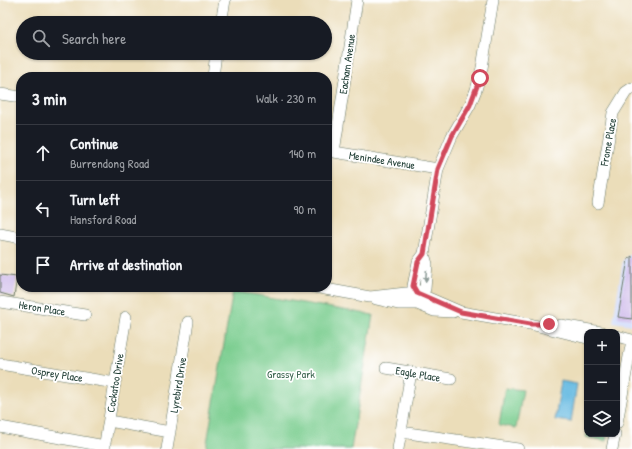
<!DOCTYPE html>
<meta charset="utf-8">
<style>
:root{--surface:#171b24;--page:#242831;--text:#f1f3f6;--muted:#9ea1a6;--line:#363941}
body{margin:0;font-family:"Patrick Hand",sans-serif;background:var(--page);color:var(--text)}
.controls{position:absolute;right:12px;bottom:12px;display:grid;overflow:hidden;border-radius:8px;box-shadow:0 1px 3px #0004}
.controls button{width:36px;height:36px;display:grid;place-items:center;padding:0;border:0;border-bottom:1px solid var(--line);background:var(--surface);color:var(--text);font:20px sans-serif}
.stop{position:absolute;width:12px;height:12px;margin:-9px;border:3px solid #d1495b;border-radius:50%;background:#fff}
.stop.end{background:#d1495b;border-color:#fff;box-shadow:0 1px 4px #0008}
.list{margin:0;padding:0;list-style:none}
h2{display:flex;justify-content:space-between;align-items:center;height:52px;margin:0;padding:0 16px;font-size:17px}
h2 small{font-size:13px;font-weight:400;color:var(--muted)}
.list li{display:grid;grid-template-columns:26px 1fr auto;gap:12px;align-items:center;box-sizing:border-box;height:56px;padding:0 16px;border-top:1px solid var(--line)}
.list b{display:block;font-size:15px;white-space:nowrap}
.list p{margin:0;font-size:13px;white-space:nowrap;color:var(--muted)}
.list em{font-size:13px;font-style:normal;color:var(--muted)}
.icon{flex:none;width:22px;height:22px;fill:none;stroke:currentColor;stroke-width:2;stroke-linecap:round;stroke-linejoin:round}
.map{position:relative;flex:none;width:632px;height:449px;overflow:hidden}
.search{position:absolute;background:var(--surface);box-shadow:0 1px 3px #0004;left:16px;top:16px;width:316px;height:44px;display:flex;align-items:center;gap:10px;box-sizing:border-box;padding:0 14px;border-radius:22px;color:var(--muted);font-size:15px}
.panel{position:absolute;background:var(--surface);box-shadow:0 1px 3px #0004;left:16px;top:72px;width:316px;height:220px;border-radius:16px}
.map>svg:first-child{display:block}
</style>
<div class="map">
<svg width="632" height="449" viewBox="0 0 632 449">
<rect width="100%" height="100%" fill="#fff"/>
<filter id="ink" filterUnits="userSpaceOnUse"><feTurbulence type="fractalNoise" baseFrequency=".025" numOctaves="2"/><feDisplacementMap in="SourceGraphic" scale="8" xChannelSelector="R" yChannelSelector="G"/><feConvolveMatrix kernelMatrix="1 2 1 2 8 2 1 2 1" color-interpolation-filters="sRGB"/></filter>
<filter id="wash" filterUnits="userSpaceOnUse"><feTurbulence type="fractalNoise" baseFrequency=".012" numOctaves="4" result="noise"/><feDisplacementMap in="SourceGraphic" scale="16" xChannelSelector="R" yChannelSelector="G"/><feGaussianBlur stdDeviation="0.9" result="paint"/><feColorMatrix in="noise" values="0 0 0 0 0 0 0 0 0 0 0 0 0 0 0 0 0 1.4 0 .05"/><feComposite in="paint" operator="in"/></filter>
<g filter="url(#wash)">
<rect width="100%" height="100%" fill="#ebddb9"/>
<path fill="#cfdafa" d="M632,253V325L613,322L623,260Z"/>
<path fill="#7acd8f" stroke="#4c8562" d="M233,291L373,315L351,449H206Z
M505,388L523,390L516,428L499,425Z
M587,434H607L606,441L586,437Z"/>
<path fill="#65b9e1" stroke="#427b8a" d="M561,381L577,384L571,422L555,420Z"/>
<g id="blocks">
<path fill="#c7b0e7" d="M632,256V319L618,317L628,259Z
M0,275L17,277L14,297L0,293Z"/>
</g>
</g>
<g filter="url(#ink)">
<use href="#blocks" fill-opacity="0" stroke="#667563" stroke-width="1"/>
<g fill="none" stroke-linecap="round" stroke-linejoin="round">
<g stroke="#667563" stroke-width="12">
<path id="minor" d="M221,23L225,0
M213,77L216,53
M0,94L21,97
M328,151L438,169
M334,152L357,0
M598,203L613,113L626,92L632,88
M0,234L21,238
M314,287L370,297L406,293H417L461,312L530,324L587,338
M417,293L425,289L427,264L424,254L438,169L452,136L470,105L476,90L482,68L493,0
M376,299L398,304H417L434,311L453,312
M416,299L417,293L413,286L418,262L424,254
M0,302L85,315
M561,325L601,332
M617,336L632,340
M0,364L115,383
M386,368L451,379
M109,421L170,432
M617,423L632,340
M0,427L105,446
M401,432L518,449
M104,449L126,317
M167,449L188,322
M398,449L411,372
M612,449L615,434"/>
</g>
<use href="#minor" stroke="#fff" stroke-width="11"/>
</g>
<defs><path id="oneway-solid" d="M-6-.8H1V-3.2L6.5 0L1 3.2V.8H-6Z"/></defs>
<use fill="#8f9e9a" href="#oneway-solid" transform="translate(426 276) rotate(94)"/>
</g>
<g fill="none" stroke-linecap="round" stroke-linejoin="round" filter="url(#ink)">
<path stroke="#d1495b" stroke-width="5" d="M480,78L470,105L452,136L438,169L424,254L418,262L413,286L417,293L461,312L530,324H549"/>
</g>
<g text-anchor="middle" stroke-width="3.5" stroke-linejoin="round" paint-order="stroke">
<g font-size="11" fill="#1f3d34" stroke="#fff">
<text transform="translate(347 64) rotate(-82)" y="4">Eacham Avenue</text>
<text transform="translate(608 142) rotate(-80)" y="4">Frome Place</text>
<text transform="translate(382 160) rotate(9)" y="4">Menindee Avenue</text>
<text transform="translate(42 308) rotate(9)" y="4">Heron Place</text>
<text transform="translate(57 374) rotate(9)" y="4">Osprey Place</text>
<text transform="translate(418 374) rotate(10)" y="4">Eagle Place</text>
<text transform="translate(115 383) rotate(-81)" y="4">Cockatoo Drive</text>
<text transform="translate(178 385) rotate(-81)" y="4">Lyrebird Drive</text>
</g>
<g font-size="11" fill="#36614b" stroke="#fff">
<text x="291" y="378">Grassy Park</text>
</g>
</g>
</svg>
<div class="controls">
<button>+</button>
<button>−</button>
<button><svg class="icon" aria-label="layers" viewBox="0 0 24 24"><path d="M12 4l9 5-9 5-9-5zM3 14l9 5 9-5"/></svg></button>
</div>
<div class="stop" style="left:480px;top:78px"></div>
<div class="stop end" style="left:549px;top:324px"></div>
<div class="search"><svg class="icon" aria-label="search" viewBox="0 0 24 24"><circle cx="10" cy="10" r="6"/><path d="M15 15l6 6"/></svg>Search here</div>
<section class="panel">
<h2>3 min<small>Walk · 230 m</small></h2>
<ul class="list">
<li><svg class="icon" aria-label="ahead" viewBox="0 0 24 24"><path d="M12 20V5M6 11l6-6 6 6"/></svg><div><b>Continue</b><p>Burrendong Road</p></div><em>140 m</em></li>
<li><svg class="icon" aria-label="left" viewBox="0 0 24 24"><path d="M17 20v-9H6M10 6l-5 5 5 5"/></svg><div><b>Turn left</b><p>Hansford Road</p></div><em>90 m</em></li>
<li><svg class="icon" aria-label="arrive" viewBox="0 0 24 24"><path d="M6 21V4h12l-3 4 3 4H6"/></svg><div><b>Arrive at destination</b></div></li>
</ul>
</section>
</div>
